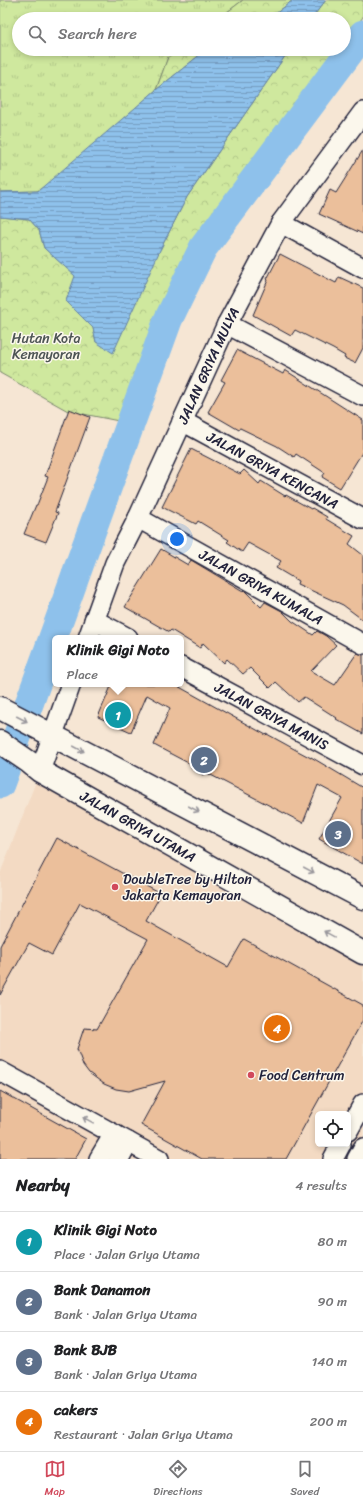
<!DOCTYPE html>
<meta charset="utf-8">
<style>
:root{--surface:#fff;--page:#f6f6f6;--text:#202124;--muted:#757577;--line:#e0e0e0;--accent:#d1495b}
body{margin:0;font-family:Sriracha,sans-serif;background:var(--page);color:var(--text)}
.controls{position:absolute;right:12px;bottom:12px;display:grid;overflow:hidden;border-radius:6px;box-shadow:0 2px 6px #0003}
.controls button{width:36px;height:36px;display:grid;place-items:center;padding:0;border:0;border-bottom:1px solid var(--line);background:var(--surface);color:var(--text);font:20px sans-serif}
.you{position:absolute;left:177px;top:539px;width:14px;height:14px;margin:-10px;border:3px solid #fff;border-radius:50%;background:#1a73e8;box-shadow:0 0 0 6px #1a73e833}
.badge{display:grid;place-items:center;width:26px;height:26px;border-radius:50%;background:var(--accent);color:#fff;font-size:13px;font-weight:700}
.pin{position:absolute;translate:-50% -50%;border:2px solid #fff;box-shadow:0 1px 4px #0006}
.popup{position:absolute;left:52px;top:635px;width:132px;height:52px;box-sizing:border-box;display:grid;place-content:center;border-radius:6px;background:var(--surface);filter:drop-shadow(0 1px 3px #0005);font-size:13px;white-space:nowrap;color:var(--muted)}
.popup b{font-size:15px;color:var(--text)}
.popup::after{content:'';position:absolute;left:50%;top:100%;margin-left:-8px;border:8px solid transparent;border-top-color:var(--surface)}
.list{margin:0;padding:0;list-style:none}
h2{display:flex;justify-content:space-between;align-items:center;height:52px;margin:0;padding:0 16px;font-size:17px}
h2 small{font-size:13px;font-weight:400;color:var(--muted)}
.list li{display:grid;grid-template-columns:26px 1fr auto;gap:12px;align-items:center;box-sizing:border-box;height:60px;padding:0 16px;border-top:1px solid var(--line)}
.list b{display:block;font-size:15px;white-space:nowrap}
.list p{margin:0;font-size:13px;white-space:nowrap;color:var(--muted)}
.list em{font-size:13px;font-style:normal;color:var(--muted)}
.icon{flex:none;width:22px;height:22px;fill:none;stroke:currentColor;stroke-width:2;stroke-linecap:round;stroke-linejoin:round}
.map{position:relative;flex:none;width:363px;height:1159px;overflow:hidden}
.search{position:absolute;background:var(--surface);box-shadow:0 2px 6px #0003;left:12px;right:12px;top:12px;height:44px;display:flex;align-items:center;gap:10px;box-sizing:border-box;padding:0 14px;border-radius:22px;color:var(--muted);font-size:15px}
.sheet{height:292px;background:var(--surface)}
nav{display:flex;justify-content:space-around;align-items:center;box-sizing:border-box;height:56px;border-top:1px solid var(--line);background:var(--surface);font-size:11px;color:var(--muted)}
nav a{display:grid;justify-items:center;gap:2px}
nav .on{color:var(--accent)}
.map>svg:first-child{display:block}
</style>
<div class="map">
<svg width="363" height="1159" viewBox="0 0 363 1159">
<defs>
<pattern id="grass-tufts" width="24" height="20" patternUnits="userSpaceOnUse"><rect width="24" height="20" fill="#cfe89e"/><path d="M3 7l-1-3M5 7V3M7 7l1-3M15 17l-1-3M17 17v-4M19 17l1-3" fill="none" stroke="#b1c789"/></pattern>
<pattern id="forest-crowns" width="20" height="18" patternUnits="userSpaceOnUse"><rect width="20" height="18" fill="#cfe89e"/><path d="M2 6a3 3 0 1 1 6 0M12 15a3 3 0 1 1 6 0" fill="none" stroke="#b1c789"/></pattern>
<pattern id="water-rules" width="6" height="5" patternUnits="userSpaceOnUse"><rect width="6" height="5" fill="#8ec1eb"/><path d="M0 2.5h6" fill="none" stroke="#749cc0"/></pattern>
</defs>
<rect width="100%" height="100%" fill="#f6e6d4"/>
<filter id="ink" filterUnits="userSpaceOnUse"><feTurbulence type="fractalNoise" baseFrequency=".025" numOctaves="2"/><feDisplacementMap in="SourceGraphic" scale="8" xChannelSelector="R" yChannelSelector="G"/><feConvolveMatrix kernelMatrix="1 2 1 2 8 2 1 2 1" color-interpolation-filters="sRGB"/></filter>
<g filter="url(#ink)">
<path fill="#f3dac3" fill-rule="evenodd" d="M40,771L363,953V1159H0V874ZM318,1114H348V1144H318Z"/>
<path fill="url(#grass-tufts)" stroke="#78856c" d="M0,0H243L218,19H19V49H178L168,57L156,90L48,184L37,191L0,192Z"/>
<path fill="url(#forest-crowns)" stroke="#78856c" d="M243,0H293L269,19H218Z
M326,0H363V17L344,43V19H311Z
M178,49H207L156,90L168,57Z
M290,49H340L202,234L174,292L124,422L68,411L0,373V216L29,219L39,230L44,248L76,276L66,301L93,328L96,342L161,248L187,197Z"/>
<path fill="url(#water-rules)" stroke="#6381a5" d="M293,0H326L311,19H269Z
M207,49H290L187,197L161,248L113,353L96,342L93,328L66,301L75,276L44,248L39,230L29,219L0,216V192L38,191L156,90Z"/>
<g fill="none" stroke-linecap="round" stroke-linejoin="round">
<path stroke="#8ec1eb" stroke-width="29" d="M0,784L168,320L203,248L363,34"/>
</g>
<path fill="#ebbf9b" stroke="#22223b" d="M363,150V234L319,214L330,190L336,193Z
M280,254L336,283L339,277L363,288V348L355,363L344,358L345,356L333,349L295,330L291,336L253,315L268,280L267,279Z
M237,350L283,374L285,370L363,420V451L340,488L322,477L325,473L296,454L294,457L277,446L240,428L239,430L208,412L225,382L221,380Z
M69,409L90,417L55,512L58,513L46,542L24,534L36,505H37L48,477L45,476Z
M191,449L240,474L244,470L259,484L261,481L285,496L286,495L311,509L312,508L327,517L326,519L354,536L349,544L363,555V620L343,605L297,584L298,581L276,568L281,561L248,543L242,552L227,542L229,540L198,521L196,524L162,507Z
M161,549L188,565L191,560L243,591L244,590L261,607L265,602L282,611L292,621L313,635L317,631L326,636L336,645L311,671L335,685L357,653L363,655V734L336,719L337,718L304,697L298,702L276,682L270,688L250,668L243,674L227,659L224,663L203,643L200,648L171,630L169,632L125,607Z
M112,684H174L266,735L267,734L296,750L311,758V757L363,788V864L319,839L342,798L318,785L303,823L205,772L203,775L191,767L192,765L154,745L170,708L147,695L131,732L98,717Z
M57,838L161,894L146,921L228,967L244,939L363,1005V1020L286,1159H202L141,1125L165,1081L129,1091L116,1089L104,1084L89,1073L83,1065L77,1049L84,1028L97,1029L148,939L80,903L52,955L29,943L0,995V946Z
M0,1091L86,1139L75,1159H0Z"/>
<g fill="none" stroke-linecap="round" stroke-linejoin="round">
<g stroke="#22223b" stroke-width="22">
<g id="minor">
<path d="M281,223L363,268"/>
<path d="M227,324L363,396"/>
<path id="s1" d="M182,421L363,519"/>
<path id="s2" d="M138,518L363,644"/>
<path d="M94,620L128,638"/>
<path id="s3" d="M88,638L115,563L138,518L227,324L281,223L363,112"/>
<path id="s4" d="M181,667L363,765"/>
<path d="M40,771L71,684"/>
<path d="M0,1071L159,1159"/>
<path d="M348,1131L363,1104"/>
<path d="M99,1159L114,1134"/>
<path d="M119,1159L128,1142"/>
<path d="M333,1159L341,1144"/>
<path d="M357,1159L363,1148"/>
</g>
</g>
<g stroke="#22223b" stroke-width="25">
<g id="major">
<path d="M0,708L363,898"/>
<path id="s5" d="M0,742L29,762L40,771L363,953"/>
</g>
</g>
<use href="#minor" stroke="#fbf7ec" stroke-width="19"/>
<use href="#major" stroke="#fbf7ec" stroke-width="22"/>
</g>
<defs><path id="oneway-shaft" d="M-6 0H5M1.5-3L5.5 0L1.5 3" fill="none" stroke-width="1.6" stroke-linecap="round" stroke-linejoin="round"/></defs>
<g stroke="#99979c">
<use href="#oneway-shaft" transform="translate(22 719) rotate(27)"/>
<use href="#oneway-shaft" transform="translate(79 749) rotate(28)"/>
<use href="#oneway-shaft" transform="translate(194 809) rotate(28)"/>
<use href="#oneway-shaft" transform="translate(309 870) rotate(28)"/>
<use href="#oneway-shaft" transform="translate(329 934) rotate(-151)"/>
<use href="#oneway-shaft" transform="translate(88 1120) rotate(-151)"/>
</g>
</g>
<g fill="#d1495b" stroke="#fbf7ec" stroke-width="1.5">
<circle cx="115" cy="887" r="4"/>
<circle cx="251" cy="1075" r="4"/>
</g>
<g text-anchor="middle" stroke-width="3" stroke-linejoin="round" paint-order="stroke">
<g font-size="14" fill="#4d5454" stroke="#fbf7ec">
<text x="46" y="343">Hutan Kota<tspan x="46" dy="16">Kemayoran</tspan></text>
</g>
<g font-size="14" fill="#22223b" stroke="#fbf7ec">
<text dy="5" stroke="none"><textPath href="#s3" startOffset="298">JALAN GRIYA MULYA</textPath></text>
<text dy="5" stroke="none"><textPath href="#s1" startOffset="103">JALAN GRIYA KENCANA</textPath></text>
<text dy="5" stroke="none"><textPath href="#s2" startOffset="141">JALAN GRIYA KUMALA</textPath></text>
<text dy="5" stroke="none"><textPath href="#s4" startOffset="103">JALAN GRIYA MANIS</textPath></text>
<text dy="5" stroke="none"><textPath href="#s5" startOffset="162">JALAN GRIYA UTAMA</textPath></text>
</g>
<g font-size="14" fill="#22223b" stroke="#fbf7ec" text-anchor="start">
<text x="123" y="884">DoubleTree by Hilton<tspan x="123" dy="16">Jakarta Kemayoran</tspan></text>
<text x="259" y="1080">Food Centrum</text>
</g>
</g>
</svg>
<div class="controls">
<button><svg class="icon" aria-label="locate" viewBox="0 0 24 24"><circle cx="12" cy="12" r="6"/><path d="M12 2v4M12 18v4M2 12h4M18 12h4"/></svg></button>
</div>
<div class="you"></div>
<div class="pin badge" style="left:118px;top:715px;background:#0f9aa8">1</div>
<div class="popup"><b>Klinik Gigi Noto</b>Place</div>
<div class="pin badge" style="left:204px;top:760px;background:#5c6f8a">2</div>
<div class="pin badge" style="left:338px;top:834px;background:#5c6f8a">3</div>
<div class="pin badge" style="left:277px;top:1028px;background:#e8710a">4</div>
<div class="search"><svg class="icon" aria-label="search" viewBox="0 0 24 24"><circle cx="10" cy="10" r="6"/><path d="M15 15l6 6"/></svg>Search here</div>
</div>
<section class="sheet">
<h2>Nearby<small>4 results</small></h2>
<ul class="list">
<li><span class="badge" style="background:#0f9aa8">1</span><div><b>Klinik Gigi Noto</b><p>Place · Jalan Griya Utama</p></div><em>80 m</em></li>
<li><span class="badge" style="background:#5c6f8a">2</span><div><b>Bank Danamon</b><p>Bank · Jalan Griya Utama</p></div><em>90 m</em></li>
<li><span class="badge" style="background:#5c6f8a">3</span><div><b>Bank BJB</b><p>Bank · Jalan Griya Utama</p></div><em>140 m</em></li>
<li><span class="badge" style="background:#e8710a">4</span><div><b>cakers</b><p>Restaurant · Jalan Griya Utama</p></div><em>200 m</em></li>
</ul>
</section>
<nav>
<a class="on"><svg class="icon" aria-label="map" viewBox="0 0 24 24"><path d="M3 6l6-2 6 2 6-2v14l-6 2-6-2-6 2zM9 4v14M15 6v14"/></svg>Map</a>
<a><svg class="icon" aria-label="directions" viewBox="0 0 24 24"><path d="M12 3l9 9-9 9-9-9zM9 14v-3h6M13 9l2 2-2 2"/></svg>Directions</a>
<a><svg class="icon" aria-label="saved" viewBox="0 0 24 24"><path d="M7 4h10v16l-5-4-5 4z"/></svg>Saved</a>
</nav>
